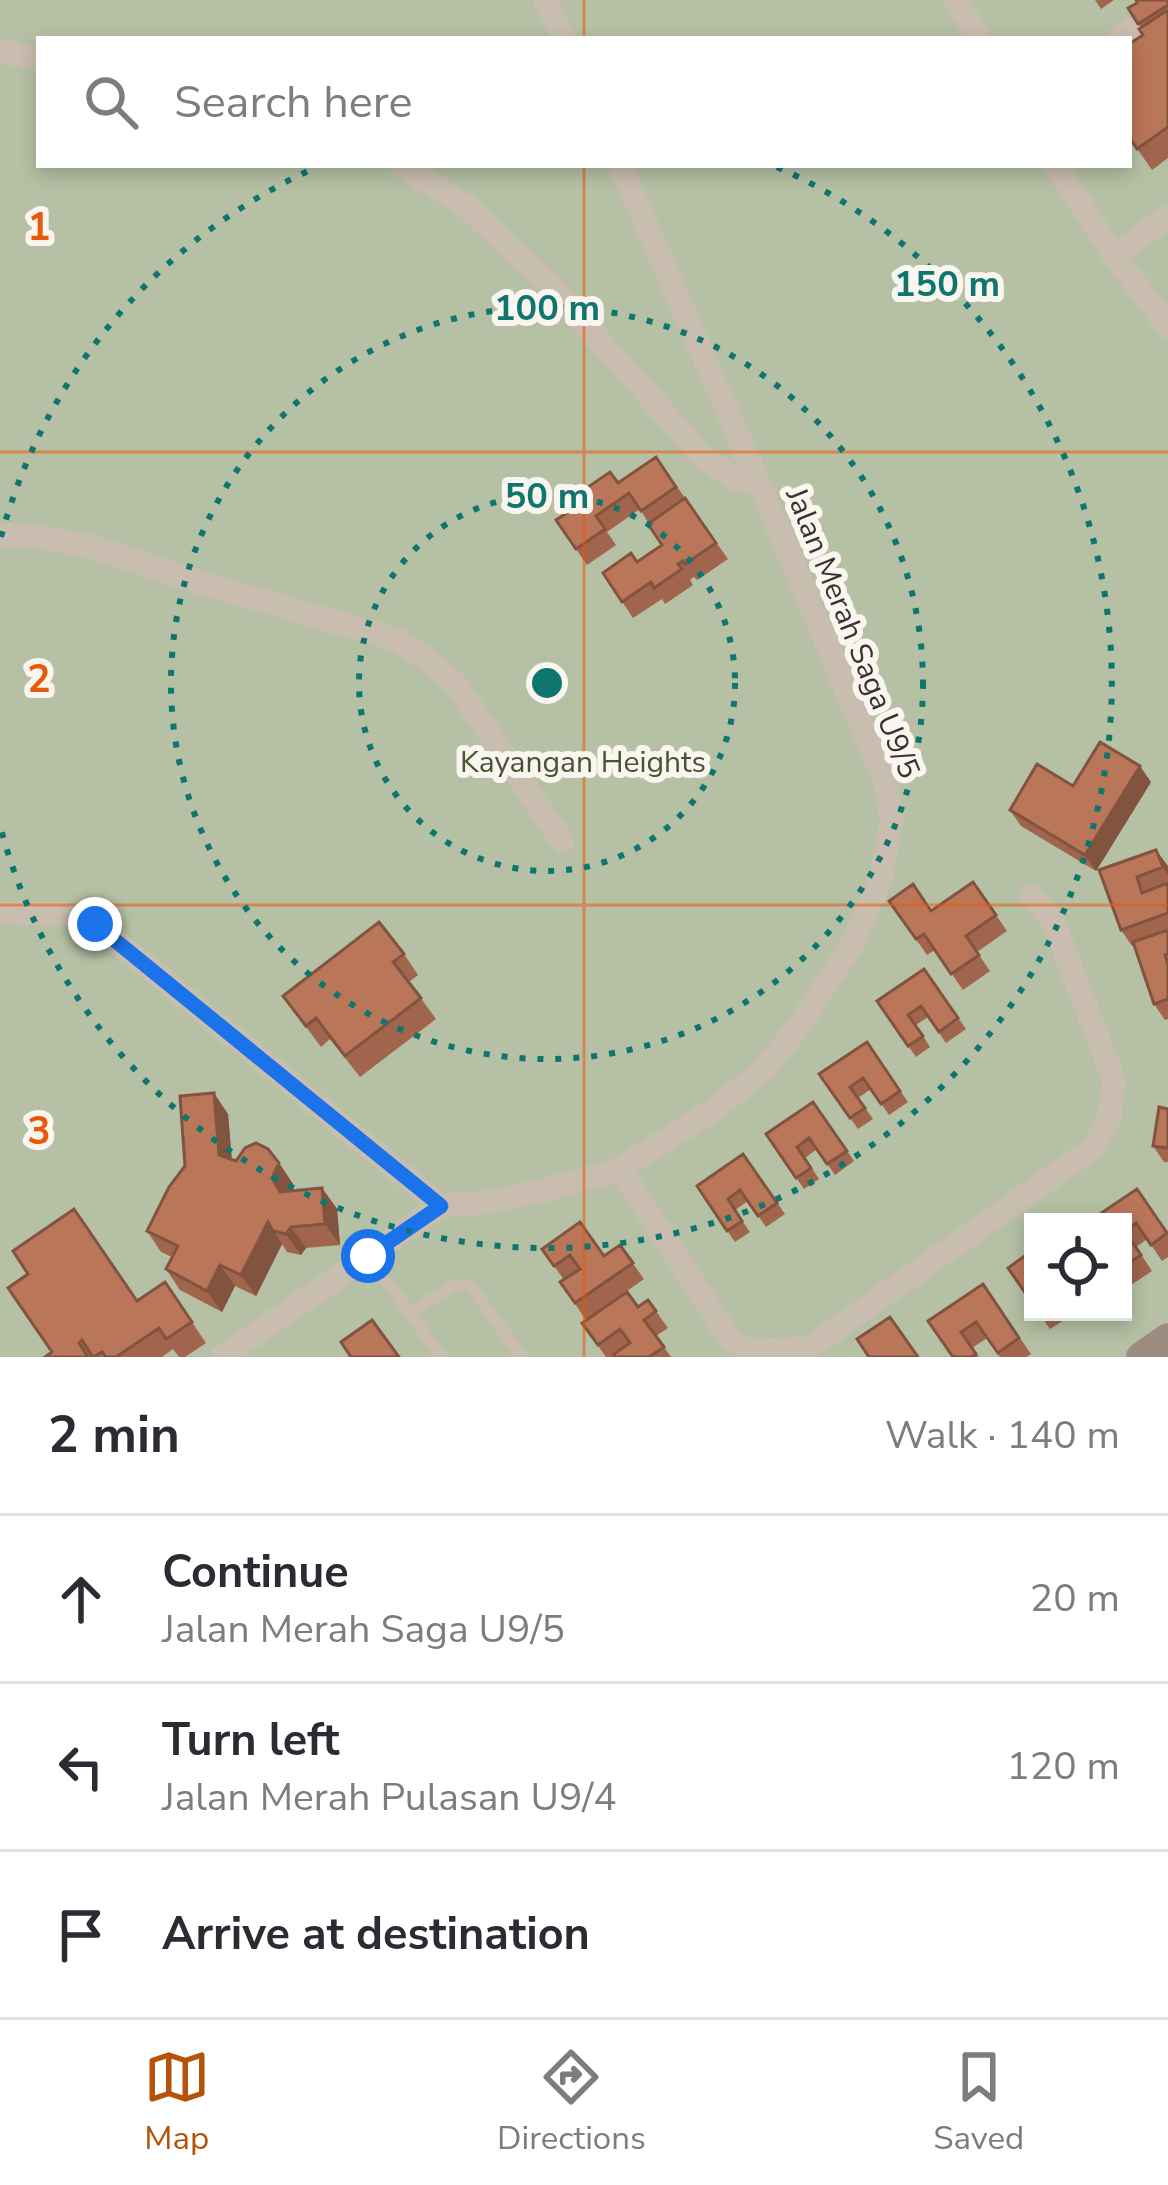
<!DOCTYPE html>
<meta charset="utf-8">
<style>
:root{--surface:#fff;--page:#f2f2f3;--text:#2b2b33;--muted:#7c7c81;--line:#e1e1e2;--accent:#b45309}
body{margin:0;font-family:"Nunito Sans",sans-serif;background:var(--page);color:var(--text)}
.controls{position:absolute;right:36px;bottom:36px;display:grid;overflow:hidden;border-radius:0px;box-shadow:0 6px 18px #0003}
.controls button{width:108px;height:108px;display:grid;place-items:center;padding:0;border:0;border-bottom:3px solid var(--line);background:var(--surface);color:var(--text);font:60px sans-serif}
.stop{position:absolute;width:36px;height:36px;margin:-27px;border:9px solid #1a73e8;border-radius:50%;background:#fff}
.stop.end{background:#1a73e8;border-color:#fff;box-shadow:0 3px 12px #0008}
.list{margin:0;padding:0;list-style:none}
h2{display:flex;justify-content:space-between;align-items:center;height:156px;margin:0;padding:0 48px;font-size:51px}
h2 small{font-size:39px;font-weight:400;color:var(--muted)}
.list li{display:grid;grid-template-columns:78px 1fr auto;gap:36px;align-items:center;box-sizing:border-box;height:168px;padding:0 48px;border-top:3px solid var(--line)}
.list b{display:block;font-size:45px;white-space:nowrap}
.list p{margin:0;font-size:39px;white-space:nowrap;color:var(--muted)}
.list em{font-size:39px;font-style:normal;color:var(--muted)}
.icon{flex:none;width:66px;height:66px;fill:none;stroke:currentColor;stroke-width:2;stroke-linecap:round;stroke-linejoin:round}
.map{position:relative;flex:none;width:1168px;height:1357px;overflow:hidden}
.search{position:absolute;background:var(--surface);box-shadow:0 6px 18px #0003;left:36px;right:36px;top:36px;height:132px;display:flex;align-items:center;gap:30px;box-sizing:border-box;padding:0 42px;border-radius:0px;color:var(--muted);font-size:45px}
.sheet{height:660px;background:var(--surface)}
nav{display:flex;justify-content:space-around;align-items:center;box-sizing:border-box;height:168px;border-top:3px solid var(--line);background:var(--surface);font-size:33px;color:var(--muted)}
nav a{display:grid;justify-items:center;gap:6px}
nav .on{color:var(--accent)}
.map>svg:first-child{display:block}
</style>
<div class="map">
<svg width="1168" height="1357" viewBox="0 0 1168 1357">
<rect width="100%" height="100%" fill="#f2ece3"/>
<path fill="#b5c0a4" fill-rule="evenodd" d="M0,0H1168V1337L1139,1357H0ZM39,39H1129V165H39ZM1033,1222H1123V1312H1033Z"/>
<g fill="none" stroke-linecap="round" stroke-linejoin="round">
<path stroke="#c9bdaf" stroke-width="12" d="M369,1257L442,1357
M410,1313L455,1285H470L522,1357"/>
<path stroke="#c9bdaf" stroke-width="24" d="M545,0L565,39
M956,0L979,39
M1117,39L1135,28
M0,50L39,60
M401,165L465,205L551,286L704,458L739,481L759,483
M1055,165L1114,255L1168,327
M1114,255L1168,216
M0,535H26L94,547L208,585L395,639L427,659L457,686L562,841
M0,913L65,914L95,924L441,1206
M620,1169L731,1341L754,1351L809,1348L1093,1148L1109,1119L1114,1080L1053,921L1031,896
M222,1357L441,1206L487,1202L542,1191L620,1169L717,1108L763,1070L797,1029L852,944L881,878L892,817L883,777L759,483L620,165"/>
<path stroke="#9d8d81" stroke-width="30" d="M1141,1357L1168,1338"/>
</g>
<path fill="#a0654c" d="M1095,0H1114L1101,9Z
M1168,0V158L1152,170L1129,137L1143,35L1141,28L1128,8Z
M656,457L728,559L697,580L694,577L690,580L693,585L665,604L662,599L633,618L603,573L637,562L662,545L640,509L607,532L616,545L587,565L556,520L618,483Z
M1151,782L1096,871L1021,826L1010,810L1073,786Z
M1168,867V1019L1165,1020L1154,1004L1134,946H1132L1121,930L1099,870Z
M973,882L1007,931L977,952L990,971L963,990L935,950L927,955L889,901L932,910Z
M404,954L418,975L409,982L436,1019L360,1077L330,1039L321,1047L283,996Z
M924,969L966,1029L946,1043L928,1017L916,1025L930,1047L916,1057L877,1001Z
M867,1042L908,1102L889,1115L871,1089L858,1098L873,1119L858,1129L819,1074Z
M813,1102L854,1161L835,1175L817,1149L805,1158L819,1179L804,1189L766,1134Z
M1168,1109V1162H1164L1153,1146Z
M228,1114L232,1160L279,1163L293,1184L290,1191L322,1188L337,1209L340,1245L306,1248L301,1255L287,1252L282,1244L256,1296L235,1286L222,1312L180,1290L166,1269L172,1257L161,1252L147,1231Z
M743,1154L785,1214L766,1227L748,1201L735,1210L750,1232L735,1242L697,1186Z
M1137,1189L1168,1234V1257L1162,1261L1147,1239L1136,1247L1152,1271L1128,1287L1123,1279V1222Z
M620,1245L644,1279L586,1320L560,1282L564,1280L542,1249L604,1256Z
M165,1282L206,1343L185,1357H179L173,1349L162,1357H45Z
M983,1284L1031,1354L1026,1357H1000L987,1338L972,1348L979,1357H953L928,1321Z
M648,1300L668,1328L656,1336L671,1357H606L582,1323L638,1307Z
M1038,1312H1067L1070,1316L1050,1329Z"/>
<path fill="#82533e" d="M1140,766L1151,782L1096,871L1085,855Z
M1156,850L1168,866V875L1163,867Z
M214,1093L228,1114L233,1176L219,1155Z
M279,1163L293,1184L286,1199L272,1178Z
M322,1188L337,1209L340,1245L325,1224Z
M268,1222L282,1244L256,1296L241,1275Z
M291,1227L306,1248L301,1255L286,1234Z
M220,1265L235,1286L222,1312L207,1291Z"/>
<path fill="#ba7658" stroke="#82533e" stroke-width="3" d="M1136,0H1168V5L1138,24L1128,8L1137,3Z
M1166,11L1168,14V127L1137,149L1129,137V44L1143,35L1139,29Z
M656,457L676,487L641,511L629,493L596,516L605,529L576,549L556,520L581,504L575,496L610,472L618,483Z
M685,498L716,543L685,564L683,561L678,564L682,569L654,588L651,582L622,602L603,573L631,553L637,562L662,545L648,524Z
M1100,742L1140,766L1085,855L1010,810L1037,764L1073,786Z
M1156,850L1163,867L1137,877L1142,893L1168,883V913L1121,930L1099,870Z
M973,882L996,915L966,936L979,955L951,974L924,934L916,939L889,901L913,884L931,911Z
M379,922L404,954L393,962L421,998L345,1056L316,1018L306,1026L283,996Z
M1168,930V954L1165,955L1168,964V999L1154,1004L1133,942Z
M924,969L958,1018L939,1032L921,1006L908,1015L923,1036L908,1046L877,1001Z
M867,1042L900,1091L881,1104L863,1078L850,1087L865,1108L850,1118L819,1074Z
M214,1093L219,1155L236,1161L245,1148L256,1143L268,1149L279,1163L272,1178L280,1192L322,1188L325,1224L291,1227L286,1234L273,1231L268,1222L241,1275L220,1265L207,1291L166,1269L178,1246L147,1231L169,1187L185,1166L180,1096Z
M813,1102L847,1151L827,1164L809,1138L797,1147L811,1168L796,1178L766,1134Z
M1159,1107L1168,1109V1148L1153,1146Z
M743,1154L777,1203L758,1216L740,1190L728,1199L742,1221L727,1231L697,1186Z
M1137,1189L1167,1233L1151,1245L1136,1223L1125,1231L1141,1255L1123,1267V1222H1088Z
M74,1209L137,1301L165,1282L192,1322L166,1339L159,1328L116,1357H106L102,1352L93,1357L82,1340L79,1343L88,1357H45L52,1352L8,1288L28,1274L13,1251Z
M580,1222L604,1256L620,1245L633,1263L575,1303L560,1282L580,1269L570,1255L554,1266L542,1249Z
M1033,1250V1304L1008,1268Z
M983,1284L1019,1338L998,1353L976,1322L961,1332L976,1354L972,1357H953L928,1321Z
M627,1292L638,1307L648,1300L656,1311L644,1320L664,1347L649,1357H615L614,1354L630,1343L620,1329L598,1345L582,1323Z
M890,1317L918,1357H869L857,1339Z
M372,1320L399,1357H351L341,1342Z"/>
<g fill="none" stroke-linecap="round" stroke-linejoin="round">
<path stroke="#1a73e8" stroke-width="15" d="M95,924L441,1206L368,1256"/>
</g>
<path fill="none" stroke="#e8590c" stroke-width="3" stroke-opacity="0.55" d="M584,0V39M584,165V1357M0,452H1168M0,905H1168"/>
<g fill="none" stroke="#0f766e" stroke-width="6" stroke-dasharray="6 12">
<circle cx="547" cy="683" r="188"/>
<circle cx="547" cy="683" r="376"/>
<path d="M1 537A565 565 0 0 1 317 167M777 167A565 565 0 1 1 1 829"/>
</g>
<g text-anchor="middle" stroke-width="12" stroke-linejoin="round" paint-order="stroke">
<g font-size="30" fill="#39312d" stroke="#faf5ef">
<text transform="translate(853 633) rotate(68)" y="10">Jalan Merah Saga U9/5</text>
</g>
<g font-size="30" fill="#475533" stroke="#faf5ef">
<text x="583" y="772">Kayangan Heights</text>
</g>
</g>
<g font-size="39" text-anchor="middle" font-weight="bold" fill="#e8590c" stroke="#faf5ef" stroke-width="12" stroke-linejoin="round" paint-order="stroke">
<text x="39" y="240">1</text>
<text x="39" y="692">2</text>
<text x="39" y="1144">3</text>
</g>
<circle cx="547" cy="683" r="18" fill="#0f766e" stroke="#faf5ef" stroke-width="6"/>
<g font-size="36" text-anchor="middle" font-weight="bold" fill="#0f766e" stroke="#faf5ef" stroke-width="12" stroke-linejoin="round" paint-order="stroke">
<text x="947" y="296">150 m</text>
<text x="547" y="320">100 m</text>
<text x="547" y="508">50 m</text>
</g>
</svg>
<div class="controls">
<button><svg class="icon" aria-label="locate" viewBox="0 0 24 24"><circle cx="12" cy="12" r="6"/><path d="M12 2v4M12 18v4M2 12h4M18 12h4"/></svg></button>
</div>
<div class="stop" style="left:368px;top:1256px"></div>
<div class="stop end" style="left:95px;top:924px"></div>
<div class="search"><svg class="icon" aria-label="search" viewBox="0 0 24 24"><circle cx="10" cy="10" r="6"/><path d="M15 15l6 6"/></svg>Search here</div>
</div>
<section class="sheet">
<h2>2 min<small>Walk · 140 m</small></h2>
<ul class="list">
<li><svg class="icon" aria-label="ahead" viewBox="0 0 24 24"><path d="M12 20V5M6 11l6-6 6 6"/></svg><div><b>Continue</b><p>Jalan Merah Saga U9/5</p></div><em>20 m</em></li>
<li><svg class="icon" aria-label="left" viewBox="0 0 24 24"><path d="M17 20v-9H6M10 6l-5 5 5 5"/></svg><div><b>Turn left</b><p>Jalan Merah Pulasan U9/4</p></div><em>120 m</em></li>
<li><svg class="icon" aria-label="arrive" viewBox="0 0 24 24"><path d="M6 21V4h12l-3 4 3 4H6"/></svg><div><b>Arrive at destination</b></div></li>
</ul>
</section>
<nav>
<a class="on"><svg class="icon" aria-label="map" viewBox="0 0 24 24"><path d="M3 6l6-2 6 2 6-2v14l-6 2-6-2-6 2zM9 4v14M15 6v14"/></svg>Map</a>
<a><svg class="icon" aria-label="directions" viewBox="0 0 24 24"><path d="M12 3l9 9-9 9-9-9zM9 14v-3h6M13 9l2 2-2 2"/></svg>Directions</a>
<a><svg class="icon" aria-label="saved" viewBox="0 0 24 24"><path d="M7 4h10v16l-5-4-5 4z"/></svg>Saved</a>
</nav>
